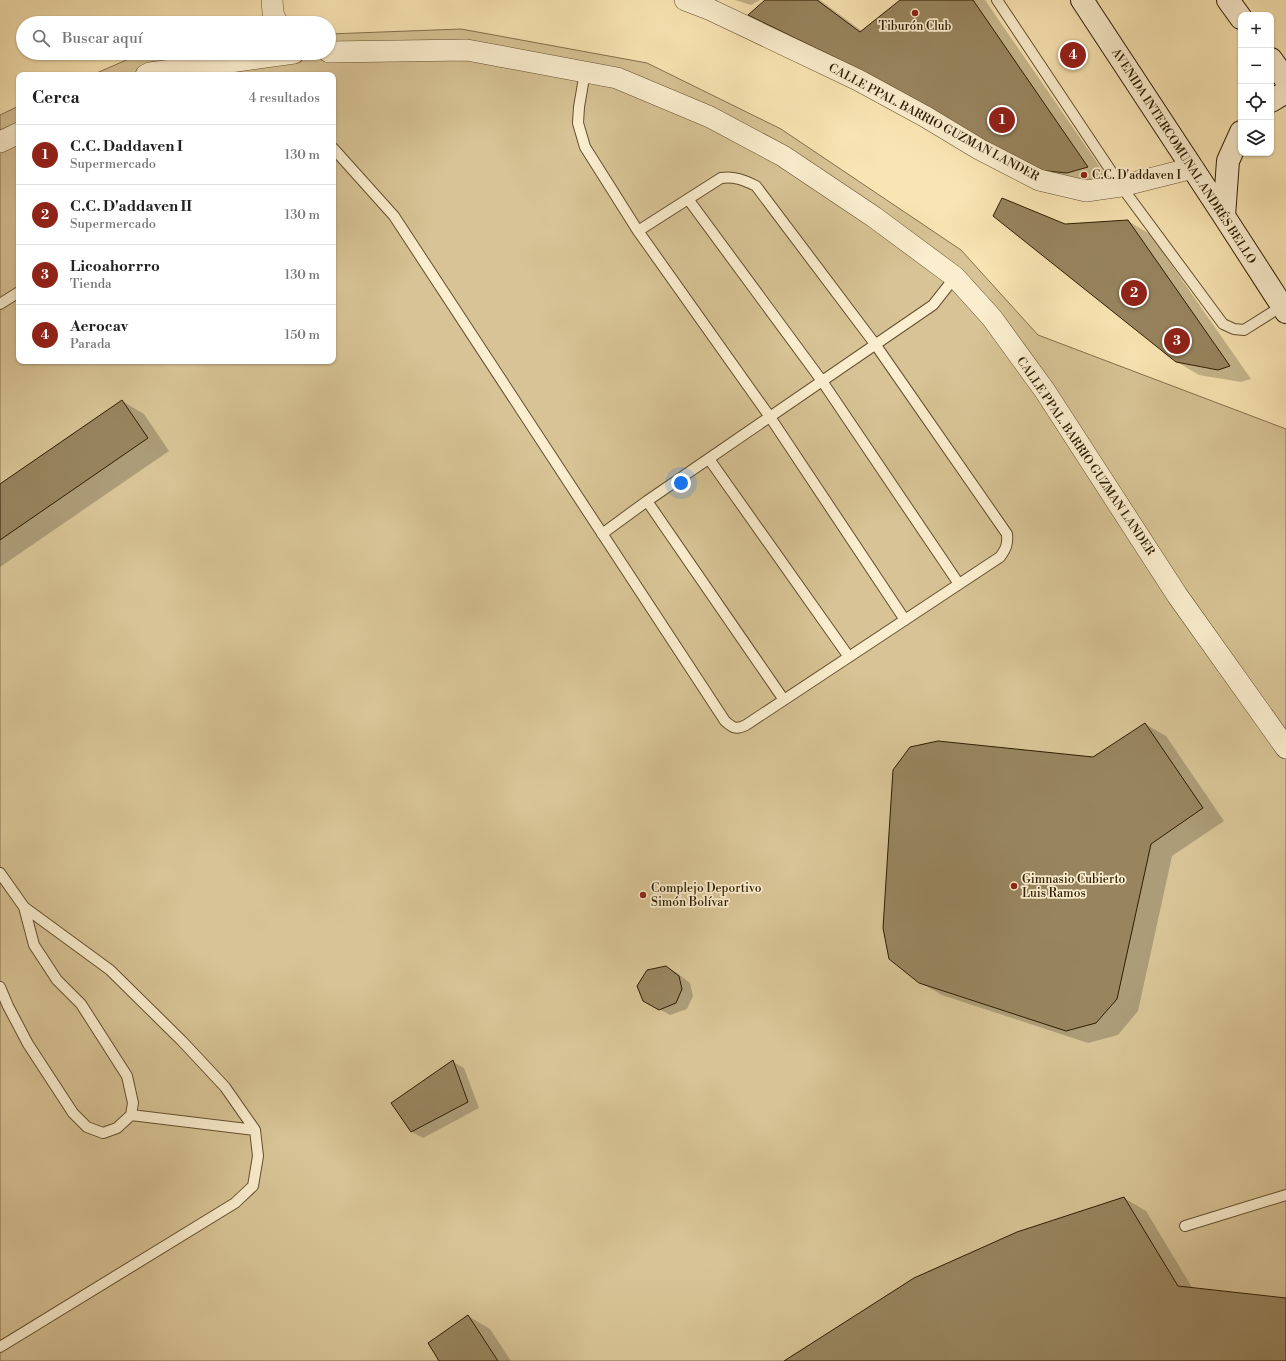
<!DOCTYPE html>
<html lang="es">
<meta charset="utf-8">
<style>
:root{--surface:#fff;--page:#f2f2f2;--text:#222;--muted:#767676;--line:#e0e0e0;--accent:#8f2418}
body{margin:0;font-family:"Libre Bodoni",serif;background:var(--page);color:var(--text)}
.controls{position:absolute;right:12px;top:12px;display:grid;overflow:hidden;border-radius:8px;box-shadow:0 1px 3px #0004}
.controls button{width:36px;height:36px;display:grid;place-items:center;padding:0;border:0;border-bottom:1px solid var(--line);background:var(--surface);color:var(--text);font:20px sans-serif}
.you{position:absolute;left:681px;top:483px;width:14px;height:14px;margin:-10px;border:3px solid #fff;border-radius:50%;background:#1a73e8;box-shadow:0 0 0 6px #1a73e833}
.badge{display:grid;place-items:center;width:26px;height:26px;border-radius:50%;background:var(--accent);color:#fff;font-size:13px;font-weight:700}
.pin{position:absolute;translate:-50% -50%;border:2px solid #fff;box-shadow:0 1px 4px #0006}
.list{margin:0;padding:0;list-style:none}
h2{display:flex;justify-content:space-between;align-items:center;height:52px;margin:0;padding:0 16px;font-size:17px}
h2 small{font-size:13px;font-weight:400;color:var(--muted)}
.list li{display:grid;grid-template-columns:26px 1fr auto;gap:12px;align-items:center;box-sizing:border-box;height:60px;padding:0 16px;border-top:1px solid var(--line)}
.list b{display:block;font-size:15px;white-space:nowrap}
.list p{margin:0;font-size:13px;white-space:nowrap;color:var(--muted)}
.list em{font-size:13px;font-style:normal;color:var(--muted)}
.icon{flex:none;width:22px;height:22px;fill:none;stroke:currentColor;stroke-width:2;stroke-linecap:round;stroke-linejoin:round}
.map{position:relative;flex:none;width:1286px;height:1361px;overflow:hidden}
.search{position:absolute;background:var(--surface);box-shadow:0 1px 3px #0004;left:16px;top:16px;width:320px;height:44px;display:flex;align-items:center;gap:10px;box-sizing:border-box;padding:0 14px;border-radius:22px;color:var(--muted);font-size:15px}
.panel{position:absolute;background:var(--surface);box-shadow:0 1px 3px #0004;left:16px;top:72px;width:320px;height:292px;border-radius:8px}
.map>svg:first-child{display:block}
</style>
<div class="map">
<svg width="1286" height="1361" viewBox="0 0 1286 1361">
<rect width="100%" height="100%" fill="#f9e5b3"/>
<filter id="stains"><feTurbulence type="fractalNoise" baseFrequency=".005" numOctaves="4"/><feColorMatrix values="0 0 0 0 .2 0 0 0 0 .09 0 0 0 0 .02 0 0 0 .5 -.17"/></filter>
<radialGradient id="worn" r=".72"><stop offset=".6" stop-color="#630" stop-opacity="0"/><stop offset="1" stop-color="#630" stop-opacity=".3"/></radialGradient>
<path fill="#d7c395" stroke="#83704c" d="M461,29L647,63L781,129L961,250L1038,335L1286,429V1361H0V115L19,106V361H333V75H92L131,58L170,53H329V34Z"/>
<path fill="#0003" d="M735,0H760L751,5Z
M767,0H820L862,31L902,0H985L1109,180L1059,182L887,85L771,27L749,14Z
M1128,221L1150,234L1251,379L1241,382L1199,375L1177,362L1065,225Z
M122,401L144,414L169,451L0,567V485Z
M1145,724L1166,736L1224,821L1172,856L1138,1011L1118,1035L1088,1043L942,995L919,982L1093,758Z
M666,967L677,973L690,983L693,996L687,1009L670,1015L643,1000Z
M453,1062L464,1068L479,1108L423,1138L412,1132L393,1103Z
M1124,1198L1146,1211L1193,1289L1286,1299V1361H786Z
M468,1316L490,1329L511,1361H440Z"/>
<path fill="#98855f" stroke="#2f1d03" d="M765,0H817L860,32L900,0H973L1088,167L1067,173L1037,170L836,58L748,15Z
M1002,198L1065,224L1128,220L1230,366L1218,370L1176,362L993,216Z
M122,400L148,438L0,540V484Z
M1145,723L1203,808L1151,844L1117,999L1096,1023L1066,1031L919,983L889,959L883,928L893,770L910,747L938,741L1093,757Z
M666,966L679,976L682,989L676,1003L659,1010L643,1001L637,986L647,970Z
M453,1060L468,1102L411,1132L391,1103Z
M1124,1197L1178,1286L1286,1298V1361H784L914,1278L1017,1232Z
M468,1315L498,1361H439L428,1343Z"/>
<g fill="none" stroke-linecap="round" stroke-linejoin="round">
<g stroke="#624f2f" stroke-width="12">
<path id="lane" d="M997,0L1121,186L1223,324L1234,329L1244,330L1282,306
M585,72L579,107L578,123L585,147L638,231L770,417L905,620
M333,148L394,216L725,721C733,728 736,730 746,725L1000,557C1006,549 1008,544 1007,534L875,344L756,186C744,180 734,176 721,178L638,231
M688,199L822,381L959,584
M0,304L19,292
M709,459L849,657
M647,501L784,700
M602,534L647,501L933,305L955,277
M0,873L24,907L110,970L182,1041L225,1087L255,1130L258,1156L253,1186L235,1203L0,1347
M0,987L8,1006L28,1044L73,1113L87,1127L103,1133L117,1128L131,1115L133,1103L127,1076L81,1004L57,980L34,945L24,907
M131,1115L255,1130
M1185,1226L1286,1195"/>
</g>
<g stroke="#624f2f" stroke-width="22">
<path id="street" d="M272,0L273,13L277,23
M685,0L711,10L858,80L926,117L979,149L1039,180L1086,191L1121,186L1193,168
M329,52L467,50L617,78L710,117L783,156L874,217L955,277L992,318L1045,391L1177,595L1286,748
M146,75L150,73L294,53
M0,142L19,133"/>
</g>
<g stroke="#2f1d03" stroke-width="24">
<path id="secondary" d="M1082,0L1224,216L1286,312
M1228,0L1241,18
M1271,59L1286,80
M1271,101L1286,92
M1224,216L1228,161L1241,132"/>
</g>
<use href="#lane" stroke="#fbeece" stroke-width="10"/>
<use href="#street" stroke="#fbeece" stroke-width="21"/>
<use href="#secondary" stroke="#fbeece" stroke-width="22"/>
</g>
<g fill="#8f2418" stroke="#fbeece" stroke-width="1.5">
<circle cx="915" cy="13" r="4"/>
<circle cx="1084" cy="175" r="4"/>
<circle cx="1014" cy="886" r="4"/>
<circle cx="643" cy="895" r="4"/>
</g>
<g text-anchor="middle" stroke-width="3.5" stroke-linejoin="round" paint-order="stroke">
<g font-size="12" fill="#2f1d03" stroke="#fbeece" text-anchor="start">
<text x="915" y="30" text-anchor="middle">Tiburón Club</text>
<text x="1092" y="179">C.C. D'addaven I</text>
<text x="1022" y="883">Gimnasio Cubierto<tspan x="1022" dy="14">Luis Ramos</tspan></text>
<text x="651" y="892">Complejo Deportivo<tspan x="651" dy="14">Simón Bolívar</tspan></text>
</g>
<g font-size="12" fill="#2f1d03" stroke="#fbeece">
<text transform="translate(934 122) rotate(28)" y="4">CALLE PPAL. BARRIO GUZMAN LANDER</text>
<text transform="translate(1184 156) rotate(57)" y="4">AVENIDA INTERCOMUNAL ANDRÉS BELLO</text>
<text transform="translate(1086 456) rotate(56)" y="4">CALLE PPAL. BARRIO GUZMAN LANDER</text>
</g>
</g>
<rect width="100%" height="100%" filter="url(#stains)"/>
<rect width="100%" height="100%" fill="url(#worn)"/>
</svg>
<div class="controls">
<button>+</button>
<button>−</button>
<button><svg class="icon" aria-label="locate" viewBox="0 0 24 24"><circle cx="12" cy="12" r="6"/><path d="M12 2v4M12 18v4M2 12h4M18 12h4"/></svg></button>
<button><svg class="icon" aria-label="layers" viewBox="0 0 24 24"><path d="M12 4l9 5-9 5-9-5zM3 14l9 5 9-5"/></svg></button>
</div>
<div class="you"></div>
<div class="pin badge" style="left:1002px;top:120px">1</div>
<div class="pin badge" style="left:1134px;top:293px">2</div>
<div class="pin badge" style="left:1177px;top:341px">3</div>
<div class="pin badge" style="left:1073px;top:55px">4</div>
<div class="search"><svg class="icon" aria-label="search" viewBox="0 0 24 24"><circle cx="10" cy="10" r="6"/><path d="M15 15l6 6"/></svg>Buscar aquí</div>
<section class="panel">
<h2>Cerca<small>4 resultados</small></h2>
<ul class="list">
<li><span class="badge">1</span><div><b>C.C. Daddaven I</b><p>Supermercado</p></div><em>130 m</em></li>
<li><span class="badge">2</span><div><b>C.C. D'addaven II</b><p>Supermercado</p></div><em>130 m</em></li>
<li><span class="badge">3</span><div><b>Licoahorrro</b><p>Tienda</p></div><em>130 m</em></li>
<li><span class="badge">4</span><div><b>Aerocav</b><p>Parada</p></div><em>150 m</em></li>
</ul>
</section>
</div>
